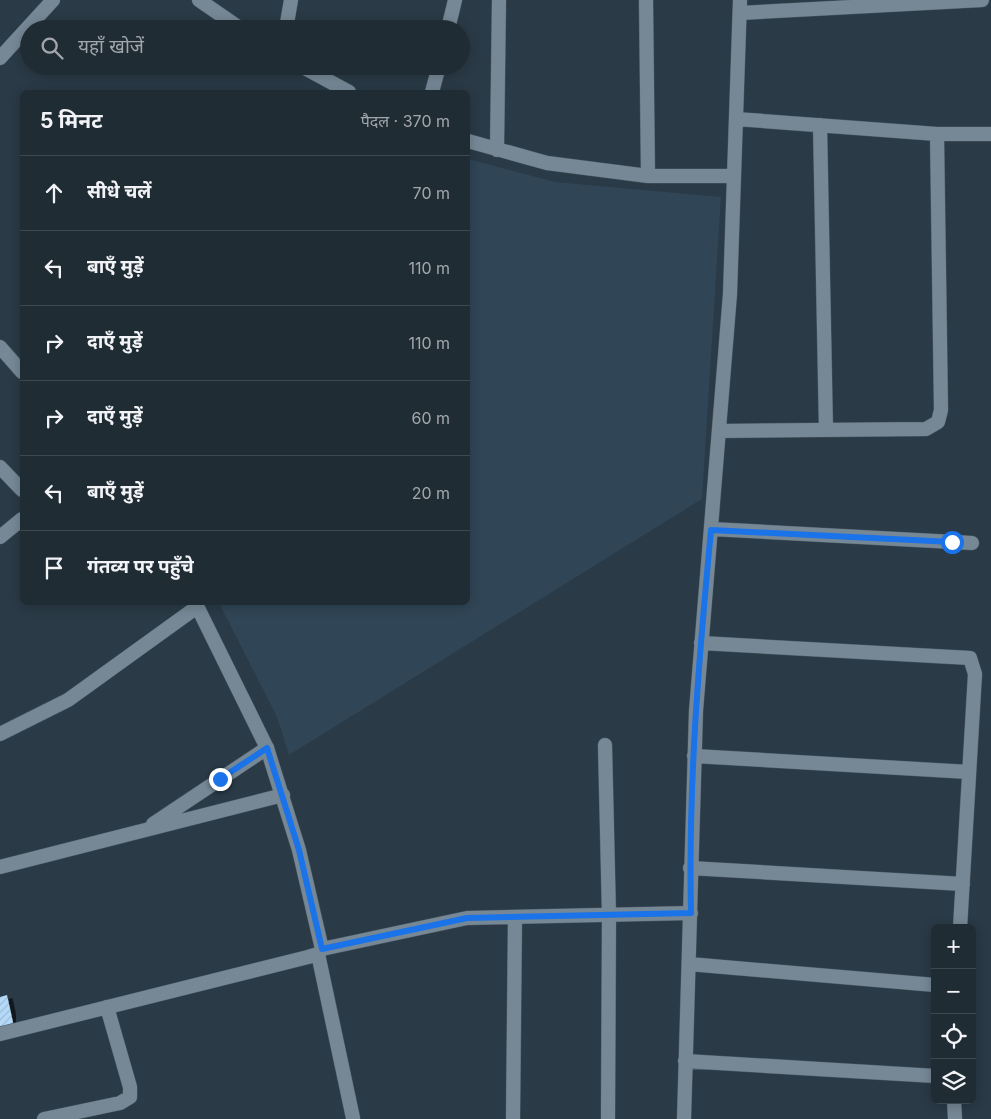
<!DOCTYPE html>
<html lang="hi">
<meta charset="utf-8">
<style>
:root{--surface:#202c34;--page:#2d3840;--text:#f1f3f6;--muted:#a2a7ac;--line:#3d484f}
body{margin:0;font-family:Inter,"Noto Sans Devanagari",sans-serif;background:var(--page);color:var(--text)}
.controls{position:absolute;right:15px;bottom:15px;display:grid;overflow:hidden;border-radius:8px;box-shadow:0 2px 12px #0003}
.controls button{width:45px;height:45px;display:grid;place-items:center;padding:0;border:0;border-bottom:1px solid var(--line);background:var(--surface);color:var(--text);font:25px sans-serif}
.stop{position:absolute;width:15px;height:15px;margin:-11px;border:4px solid #1a73e8;border-radius:50%;background:#fff}
.stop.end{background:#1a73e8;border-color:#fff;box-shadow:0 1px 5px #0008}
.list{margin:0;padding:0;list-style:none}
h2{display:flex;justify-content:space-between;align-items:center;height:65px;margin:0;padding:0 20px;font-size:21px}
h2 small{font-size:16px;font-weight:400;color:var(--muted)}
.list li{display:grid;grid-template-columns:32px 1fr auto;gap:15px;align-items:center;box-sizing:border-box;height:75px;padding:0 20px;border-top:1px solid var(--line)}
.list b{display:block;font-size:19px;white-space:nowrap}
.list em{font-size:16px;font-style:normal;color:var(--muted)}
.icon{flex:none;width:28px;height:28px;fill:none;stroke:currentColor;stroke-width:2;stroke-linecap:round;stroke-linejoin:round}
.map{position:relative;flex:none;width:991px;height:1119px;overflow:hidden}
.search{position:absolute;background:var(--surface);box-shadow:0 2px 12px #0003;left:20px;top:20px;width:450px;height:55px;display:flex;align-items:center;gap:12px;box-sizing:border-box;padding:0 18px;border-radius:28px;color:var(--muted);font-size:19px}
.panel{position:absolute;background:var(--surface);box-shadow:0 2px 12px #0003;left:20px;top:90px;width:450px;height:515px;border-radius:8px}
.map>svg:first-child{display:block}
</style>
<div class="map">
<svg width="991" height="1119" viewBox="0 0 991 1119">
<defs>
<pattern id="building-hatch" width="6" height="6" patternUnits="userSpaceOnUse" patternTransform="scale(1.25)"><rect width="6" height="6" fill="#b5daf9"/><path d="M-1 1l2-2M0 6l6-6M5 7l2-2" fill="none" stroke="#9ebcd5"/></pattern>
<filter id="shadow"><feDropShadow dx="5.5" dy="3" stdDeviation="0" flood-color="#0009"/></filter>
</defs>
<rect width="100%" height="100%" fill="#2a3a46"/>
<path fill="#304556" d="M468,159L555,182L721,197L702,499L289,755L277,717L219,603L468,602Z"/>
<path fill="url(#building-hatch)" filter="url(#shadow)" d="M7,995L14,1027L0,1030V997Z"/>
<g fill="none" stroke-linecap="round" stroke-linejoin="round">
<g stroke="#4a5862" stroke-width="15">
<path id="minor" d="M199,0L241,29
M646,0L648,176
M740,13L982,0
M286,29L291,0
M448,29L455,0
M0,58L53,0
M301,66L349,92
M432,92L439,66
M736,119L937,134H991
M820,125L826,430
M468,141L547,163L648,176H734
M497,150L499,0
M719,431L926,429L938,422L941,410L937,134
M0,467L22,490
M711,529L972,543
M0,537L22,519
M701,643L970,658L975,674L960,928
M0,734L68,700L197,607
M605,745L609,915L608,1119
M694,756L969,772
M153,824L267,748
M0,867L283,795
M690,868L963,884
M322,949L467,918L691,913
M318,954L353,1118
M689,964L935,985
M685,1061L935,1076
M954,1100L955,1119
M44,1119L120,1103L130,1097V1087L107,1007
M513,1119L515,917
M684,1119L696,711L730,294L740,0"/>
</g>
<g stroke="#4a5862" stroke-width="15">
<path id="tertiary" d="M0,347L22,372
M0,1034L308,957L318,954L322,949L299,850L267,748L195,602"/>
</g>
<use href="#minor" stroke="#768896" stroke-width="14"/>
<use href="#tertiary" stroke="#768896" stroke-width="14"/>
</g>
<g fill="none" stroke-linecap="round" stroke-linejoin="round">
<path stroke="#1a73e8" stroke-width="6" d="M220,779L267,748L299,850L322,949L467,918L691,913C688,785 699,657 711,530L952,542"/>
</g>
</svg>
<div class="controls">
<button>+</button>
<button>−</button>
<button><svg class="icon" aria-label="locate" viewBox="0 0 24 24"><circle cx="12" cy="12" r="6"/><path d="M12 2v4M12 18v4M2 12h4M18 12h4"/></svg></button>
<button><svg class="icon" aria-label="layers" viewBox="0 0 24 24"><path d="M12 4l9 5-9 5-9-5zM3 14l9 5 9-5"/></svg></button>
</div>
<div class="stop" style="left:952px;top:542px"></div>
<div class="stop end" style="left:220px;top:779px"></div>
<div class="search"><svg class="icon" aria-label="search" viewBox="0 0 24 24"><circle cx="10" cy="10" r="6"/><path d="M15 15l6 6"/></svg>यहाँ खोजें</div>
<section class="panel">
<h2>5 मिनट<small>पैदल · 370 m</small></h2>
<ul class="list">
<li><svg class="icon" aria-label="ahead" viewBox="0 0 24 24"><path d="M12 20V5M6 11l6-6 6 6"/></svg><div><b>सीधे चलें</b></div><em>70 m</em></li>
<li><svg class="icon" aria-label="left" viewBox="0 0 24 24"><path d="M17 20v-9H6M10 6l-5 5 5 5"/></svg><div><b>बाएँ मुड़ें</b></div><em>110 m</em></li>
<li><svg class="icon" aria-label="right" viewBox="0 0 24 24"><path d="M7 20v-9h11M14 6l5 5-5 5"/></svg><div><b>दाएँ मुड़ें</b></div><em>110 m</em></li>
<li><svg class="icon" aria-label="right" viewBox="0 0 24 24"><path d="M7 20v-9h11M14 6l5 5-5 5"/></svg><div><b>दाएँ मुड़ें</b></div><em>60 m</em></li>
<li><svg class="icon" aria-label="left" viewBox="0 0 24 24"><path d="M17 20v-9H6M10 6l-5 5 5 5"/></svg><div><b>बाएँ मुड़ें</b></div><em>20 m</em></li>
<li><svg class="icon" aria-label="arrive" viewBox="0 0 24 24"><path d="M6 21V4h12l-3 4 3 4H6"/></svg><div><b>गंतव्य पर पहुँचे</b></div></li>
</ul>
</section>
</div>
